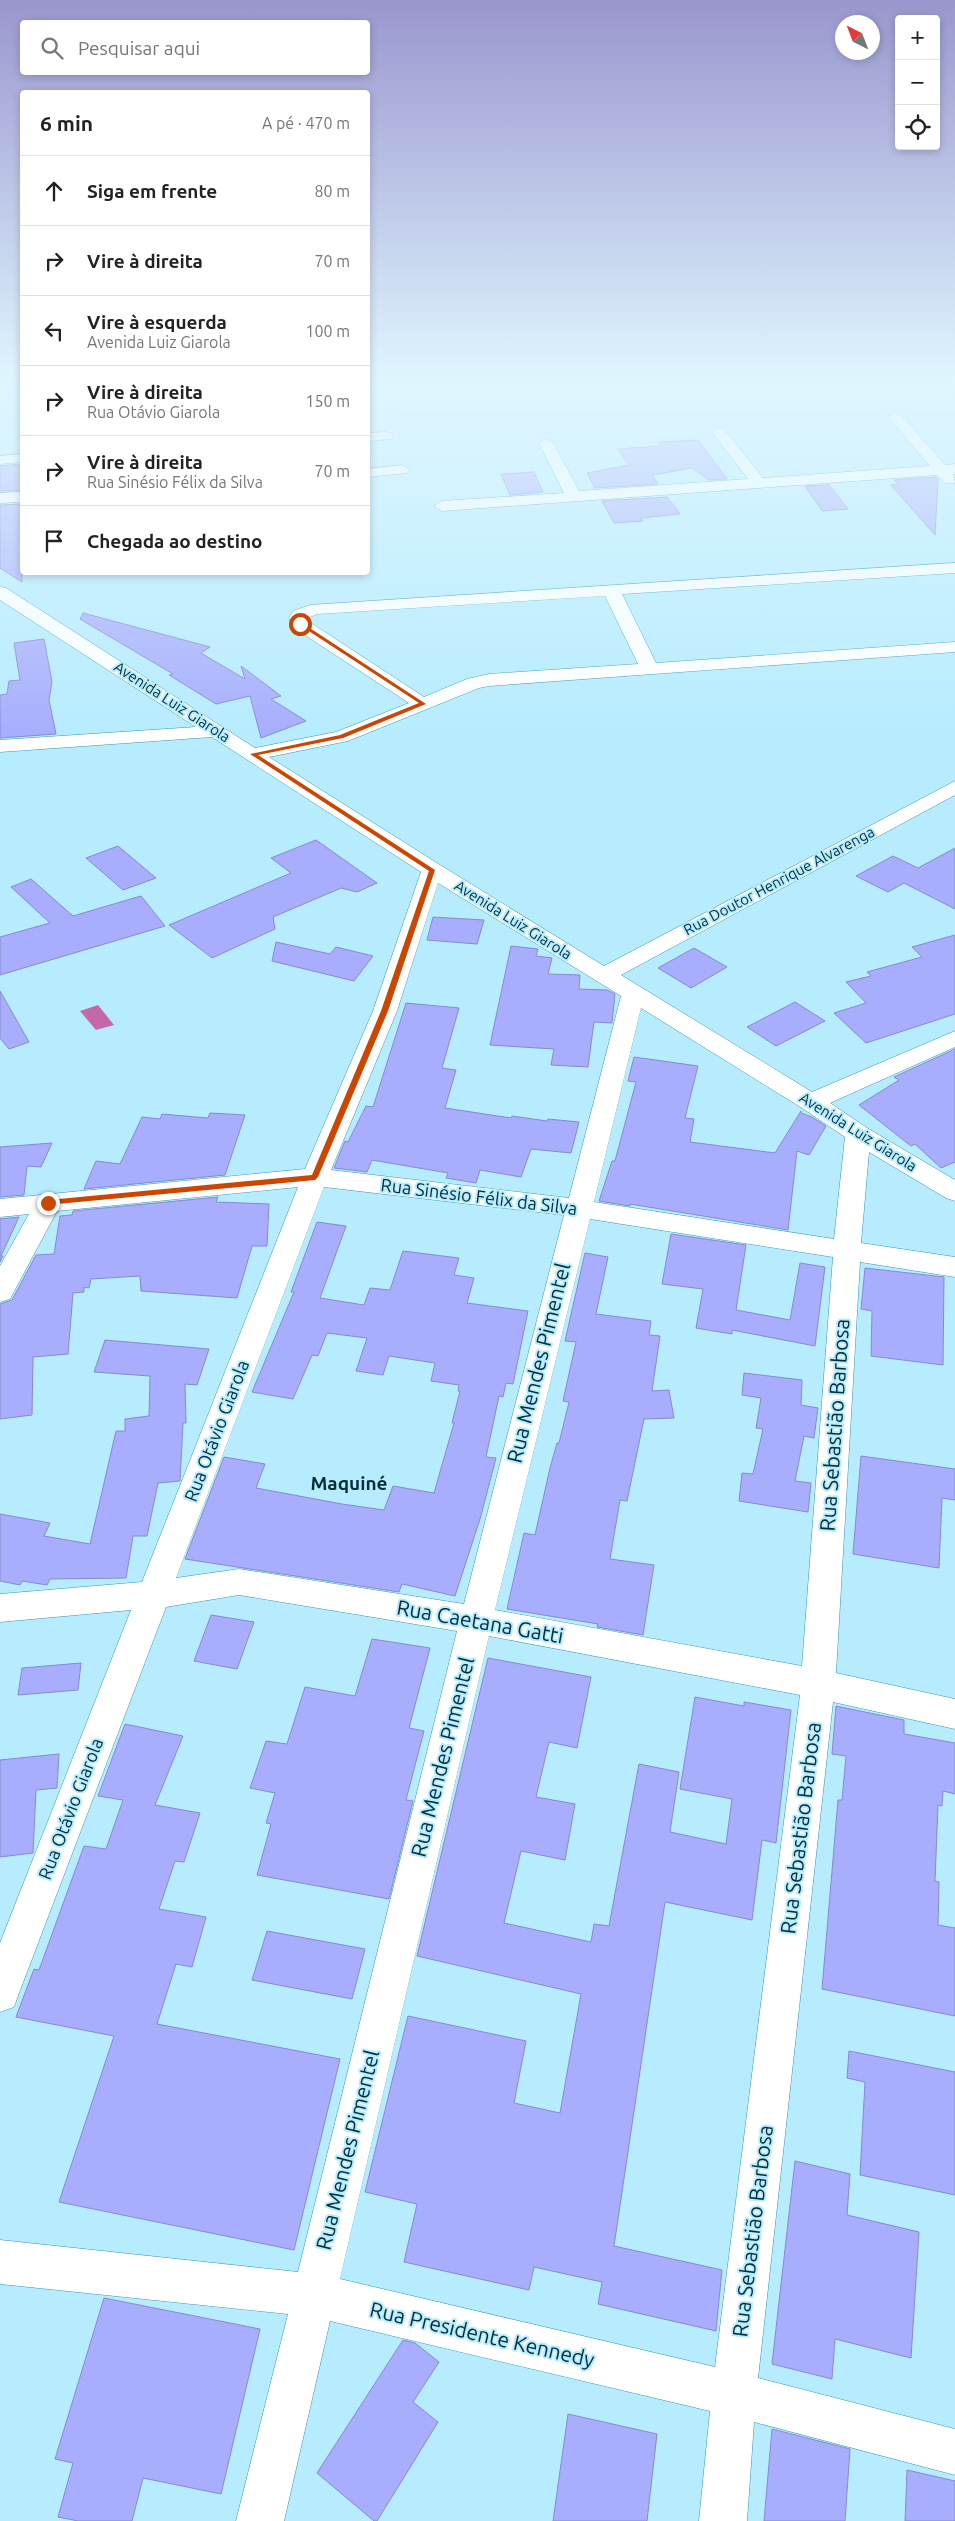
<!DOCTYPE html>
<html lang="pt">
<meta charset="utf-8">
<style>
:root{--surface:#fff;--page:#f6f6f6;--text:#222;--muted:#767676;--line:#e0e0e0}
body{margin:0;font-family:Ubuntu,sans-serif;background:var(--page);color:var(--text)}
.controls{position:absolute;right:15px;top:15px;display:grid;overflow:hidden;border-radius:5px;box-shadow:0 2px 8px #0003}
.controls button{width:45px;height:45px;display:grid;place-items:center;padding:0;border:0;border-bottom:1px solid var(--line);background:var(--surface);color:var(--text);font:25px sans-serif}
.compass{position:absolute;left:835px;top:15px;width:45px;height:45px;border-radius:50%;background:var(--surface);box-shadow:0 2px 8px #0003;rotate:318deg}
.stop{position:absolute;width:15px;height:15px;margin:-11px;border:4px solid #cb4600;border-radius:50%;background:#fff}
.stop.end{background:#cb4600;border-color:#fff;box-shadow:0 1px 5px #0008}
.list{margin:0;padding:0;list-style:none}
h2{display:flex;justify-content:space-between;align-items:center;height:65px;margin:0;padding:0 20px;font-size:21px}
h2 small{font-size:16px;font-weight:400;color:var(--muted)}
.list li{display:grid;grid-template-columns:32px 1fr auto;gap:15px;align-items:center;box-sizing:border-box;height:70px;padding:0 20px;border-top:1px solid var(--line)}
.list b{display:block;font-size:19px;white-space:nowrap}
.list p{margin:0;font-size:16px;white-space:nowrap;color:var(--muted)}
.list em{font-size:16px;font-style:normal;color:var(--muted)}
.icon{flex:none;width:28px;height:28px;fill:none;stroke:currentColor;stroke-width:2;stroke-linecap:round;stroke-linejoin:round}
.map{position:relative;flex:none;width:955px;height:2521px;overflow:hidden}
.search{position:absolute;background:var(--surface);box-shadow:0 2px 8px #0003;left:20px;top:20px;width:350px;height:55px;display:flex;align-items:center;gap:12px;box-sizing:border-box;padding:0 18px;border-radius:5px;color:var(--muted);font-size:19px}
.panel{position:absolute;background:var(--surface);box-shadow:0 2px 8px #0003;left:20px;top:90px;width:350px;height:485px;border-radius:5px}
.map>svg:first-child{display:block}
</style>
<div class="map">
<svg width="955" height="2521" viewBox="0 0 955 2521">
<rect width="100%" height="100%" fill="#b7ecfe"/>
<path fill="#c568a8" d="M98,1005L114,1025L96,1030L80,1011Z"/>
<path fill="#a8aefd" stroke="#868ace" d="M698,440L727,479L709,480L692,468L652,475L658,484L595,488L587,473L629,465L618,449L661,446L659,442Z
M22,464V490L0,491V466Z
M534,472L543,492L510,495L501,474Z
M936,477L938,479L935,535L891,485L899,484L894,480Z
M829,485L833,490L848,509L822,511L805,486Z
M667,497L680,514L641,518L643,521L614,523L602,501Z
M22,504V582L0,568V505Z
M83,613L210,647L201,653L245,679L241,666L281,696L271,699L306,721L261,738L250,696L216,704L169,675L173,674L80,619Z
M44,639L52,682L49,700L56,734L0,738V695L7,694L9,681L20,680L14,643Z
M316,840L377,883L357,892L341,888L273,917L275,929L212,958L169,925L291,873L271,858Z
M118,846L156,878L123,890L86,858Z
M955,848V909L904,883L888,892L856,876L893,856L918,868Z
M31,879L73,916L141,896L165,926L0,975V937L50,923L11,887Z
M433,917L484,920L477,944L427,940Z
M955,935V1014L866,1043L834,1013L866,1003L846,982L871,976L867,972L922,957L912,947Z
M276,942L330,954L336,947L373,956L354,981L272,961Z
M511,946L538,949L536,956L552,958L548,974L580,975L579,989L607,990L615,994L612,1023L594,1022L588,1067L551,1065L554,1049L490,1045Z
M694,948L727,967L691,988L658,968Z
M0,991L29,1042L9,1049L0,1038Z
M795,1002L825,1021L776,1046L747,1027Z
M406,1003L459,1008L442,1068L456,1070L445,1108L511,1118L512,1116L547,1121L548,1119L579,1122L571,1153L531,1149L521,1177L480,1170L476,1183L446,1178L448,1173L372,1160L367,1172L334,1168L345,1141L348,1142L366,1106L373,1107Z
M955,1049V1162L941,1168L915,1144L911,1146L859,1105L899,1080L894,1077Z
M634,1057L698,1066L685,1118L694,1119L690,1142L775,1153L801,1111V1113L812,1117L826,1126L809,1155L797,1151L788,1230L630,1204V1206L599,1201L612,1161H615L636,1082L628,1081Z
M210,1113L245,1115L225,1175L84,1189L96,1161L120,1164L142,1117L160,1119L162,1114L208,1118Z
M52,1143L41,1167L27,1166L24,1195L0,1197V1147Z
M218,1197L216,1202L269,1204L267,1246H252L237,1298L141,1291L140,1276L91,1279L89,1288L84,1287V1292L73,1293L68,1354L33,1357L32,1415L0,1419V1304L12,1300L36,1255L54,1254L60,1216L72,1215L73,1211Z
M19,1217L1,1256H3L0,1262V1219Z
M317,1222L346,1226L320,1298L364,1305L370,1288L390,1290L403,1251L459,1258L454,1275L474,1278L467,1303L528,1311L513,1384L506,1383L503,1397L499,1396L486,1457L496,1458L480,1519L455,1596L402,1584L399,1592L185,1559L224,1457L265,1464L256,1488L342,1504L384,1510L393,1486L434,1493L454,1423H452L460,1391H458L459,1385L431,1381L435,1363L389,1356L383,1375L356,1371L367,1338L327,1333L318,1356L312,1355L293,1399L252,1392L294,1292H291Z
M671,1234L746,1245L736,1310L790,1320L800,1263L825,1267L815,1346L732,1330V1334L696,1328L703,1289L662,1284Z
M585,1253L608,1257L596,1314L651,1321L649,1335L660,1336L652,1391L669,1390L674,1418L644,1419L627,1501L620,1500L610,1559L654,1565L643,1635L597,1627L598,1624L507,1609L524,1533L535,1535L550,1468L557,1443H559L569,1402L563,1401L576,1342L565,1341Z
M865,1268L944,1277L943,1365L871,1356L872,1311L861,1309Z
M105,1340L209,1349L197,1385L185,1384L186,1423H183L180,1481L158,1483L147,1536H133L126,1578L50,1579L47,1585L22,1581L20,1585L0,1581V1514L50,1523L44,1536L90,1544L116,1431H125V1419L149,1416L150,1376L94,1372Z
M744,1373L802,1380L801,1405L818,1408L814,1438L804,1436L795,1481L811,1483L808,1512L739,1501L742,1473L753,1474L763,1429L756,1428L761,1398L742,1395Z
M861,1456L955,1469V1500L942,1498L939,1568L853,1554Z
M211,1615L254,1622L237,1669L194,1661Z
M372,1639L430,1648L409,1728L424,1731L406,1800L413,1801L389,1899L257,1875L271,1824L266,1823L275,1793L250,1788L266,1741L287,1744L305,1687L355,1696Z
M488,1658L591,1677L577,1748L549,1742L536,1797L575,1804L565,1860L521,1851L504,1923L591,1942L594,1924L609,1926L639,1764L679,1772L670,1832L726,1844L732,1799L680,1789L695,1697L744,1706V1702L791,1710L776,1843L762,1840L752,1920L665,1902L614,2246L722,2270L716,2331L598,2304L602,2282L534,2267L529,2290L404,2262L417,2204L365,2192L408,2016L526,2041L514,2103L560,2113L581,1994L417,1956Z
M81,1663L78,1690L18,1695L22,1668Z
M836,1706L904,1720V1734L955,1743V1794L943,1791L942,1806L938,1805L935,1881L939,1882L938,1925L955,1928V2016L822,1989L838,1800H842L846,1756L832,1754Z
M125,1724L183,1736L155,1805L200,1813L184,1862L175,1861L159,1909L206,1917L192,1967L176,1964L157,2024L340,2059L294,2250L59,2202L114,2036L16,2017L34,1969L39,1970L84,1846L106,1849L123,1800L98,1796Z
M59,1754L57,1788L36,1790L33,1853L0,1857V1760Z
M267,1931L365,1949L352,1999L252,1980Z
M849,2051L955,2072V2195L860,2175L865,2082L847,2078Z
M795,2161L850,2174L847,2215L919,2232L911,2358L835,2339L832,2379L772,2364Z
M104,2298L260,2329L221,2494L143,2478L132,2521H78L58,2517L73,2463L55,2459Z
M403,2340L415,2343L439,2362L413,2402L438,2422L377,2521H374L317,2473Z
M568,2414L657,2434L647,2521H553Z
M772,2429L850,2449L845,2521H764Z
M907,2470L955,2481V2521H905Z"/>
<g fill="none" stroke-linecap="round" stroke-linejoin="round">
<g stroke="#3097b3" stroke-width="1">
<path id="minor" d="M895,413L900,414L945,465L955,464V474H953L955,483H945L937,475L442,511L434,506L442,501L564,493L539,443L546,439L553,443L579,491L748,479L712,432L719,428L724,429L763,478L930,466L888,417Z
M386,432L391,433L393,436L391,439L368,441V433Z
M22,454V462L0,464V456Z
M402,465L410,470L407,473L368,477V469Z
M22,492V502L0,503V493Z
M955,563V573L622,594L656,663L955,642V652L489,686L479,688L348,741L269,757L440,865L604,966L955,781V795L621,975L812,1092L955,1031V1047L830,1103L867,1128L955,1180V1201L946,1198L869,1152L861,1243L955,1257V1277L860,1262L836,1673L955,1699V1729L833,1702L758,2378L955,2429V2475L754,2422L747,2521H699L710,2411L330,2321L284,2521H236L288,2314L0,2284V2240L298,2272L457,1631L239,1595L166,1607L19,1993L14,2007L0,2012V1943L131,1610L0,1622V1594L142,1582L298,1187L57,1211L10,1299L0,1302V1266L29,1214L0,1217V1199L305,1169L373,1011L421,872L212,737L0,752V740L196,727L0,600V587L6,588L255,748L336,732L409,703L294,628L289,618L293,611L310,605ZM605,596L638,664L489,674L467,679L424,697L308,621L307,618L318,614ZM438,883L621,996L569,1198L331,1170L397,1011ZM641,1008L802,1108L845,1137L834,1239L594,1202ZM324,1187L564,1215L464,1604L239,1569L176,1578ZM590,1219L833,1257L802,1666L495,1610ZM489,1636L800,1695L715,2367L340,2279Z"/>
</g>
<use href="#minor" fill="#fff" fill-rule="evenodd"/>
</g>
<linearGradient id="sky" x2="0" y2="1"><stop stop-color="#9a96ce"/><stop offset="0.52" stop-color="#dff6ff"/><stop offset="1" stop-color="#dff6ff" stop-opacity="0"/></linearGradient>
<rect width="955" height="731" fill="url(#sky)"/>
<path fill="#cb4600" d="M302,623L426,704L343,738L258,755L435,870L388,1011L318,1177L315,1180L46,1205V1201L48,1200L312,1175L381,1011L429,871L250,754L340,735L419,703L298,624Z"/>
<g text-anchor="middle" stroke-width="4" stroke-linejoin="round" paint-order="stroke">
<g font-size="15" fill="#022f3b" stroke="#b7ecfe">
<text transform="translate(172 702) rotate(33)" y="5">Avenida Luiz Giarola</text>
<text transform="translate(779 881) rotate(-28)" y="5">Rua Doutor Henrique Alvarenga</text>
<text transform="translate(513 920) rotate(32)" y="5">Avenida Luiz Giarola</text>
<text transform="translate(858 1132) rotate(32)" y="5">Avenida Luiz Giarola</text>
</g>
<g font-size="18" fill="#022f3b" stroke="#b7ecfe">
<text transform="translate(479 1197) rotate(7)" y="6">Rua Sinésio Félix da Silva</text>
<text transform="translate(217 1431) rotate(-69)" y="6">Rua Otávio Giarola</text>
<text transform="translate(71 1809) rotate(-69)" y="6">Rua Otávio Giarola</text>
</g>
<g font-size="19" font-weight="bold" fill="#022f3b" stroke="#b7ecfe">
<text x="349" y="1490">Maquiné</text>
</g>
<g font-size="21" fill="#022f3b" stroke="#b7ecfe">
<text transform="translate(539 1363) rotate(-76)" y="7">Rua Mendes Pimentel</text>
<text transform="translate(835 1425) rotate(-86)" y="7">Rua Sebastião Barbosa</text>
<text transform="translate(480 1622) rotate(10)" y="7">Rua Caetana Gatti</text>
<text transform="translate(443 1757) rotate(-76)" y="7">Rua Mendes Pimentel</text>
<text transform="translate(801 1828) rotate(-83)" y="7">Rua Sebastião Barbosa</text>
<text transform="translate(348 2150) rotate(-76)" y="7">Rua Mendes Pimentel</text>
<text transform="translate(753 2231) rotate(-83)" y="7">Rua Sebastião Barbosa</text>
<text transform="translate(482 2335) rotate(13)" y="7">Rua Presidente Kennedy</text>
</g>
</g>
</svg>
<div class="controls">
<button>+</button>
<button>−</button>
<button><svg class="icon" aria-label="locate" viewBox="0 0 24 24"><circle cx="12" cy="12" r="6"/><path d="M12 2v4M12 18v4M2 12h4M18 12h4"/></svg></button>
</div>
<svg class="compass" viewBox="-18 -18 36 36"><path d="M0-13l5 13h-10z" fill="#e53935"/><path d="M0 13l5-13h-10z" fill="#767676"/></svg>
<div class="stop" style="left:300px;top:624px"></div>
<div class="stop end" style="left:48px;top:1203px"></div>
<div class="search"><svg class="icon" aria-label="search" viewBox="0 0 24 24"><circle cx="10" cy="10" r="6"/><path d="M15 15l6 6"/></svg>Pesquisar aqui</div>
<section class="panel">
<h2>6 min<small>A pé · 470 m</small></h2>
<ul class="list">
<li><svg class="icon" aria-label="ahead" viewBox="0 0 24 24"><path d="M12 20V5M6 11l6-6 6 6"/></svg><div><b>Siga em frente</b></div><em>80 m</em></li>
<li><svg class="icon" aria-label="right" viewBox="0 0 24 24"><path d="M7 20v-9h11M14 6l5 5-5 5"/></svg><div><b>Vire à direita</b></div><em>70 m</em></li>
<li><svg class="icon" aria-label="left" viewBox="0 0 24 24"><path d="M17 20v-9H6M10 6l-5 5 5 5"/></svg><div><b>Vire à esquerda</b><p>Avenida Luiz Giarola</p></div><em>100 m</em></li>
<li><svg class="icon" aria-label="right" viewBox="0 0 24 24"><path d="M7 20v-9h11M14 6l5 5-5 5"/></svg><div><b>Vire à direita</b><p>Rua Otávio Giarola</p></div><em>150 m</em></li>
<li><svg class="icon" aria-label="right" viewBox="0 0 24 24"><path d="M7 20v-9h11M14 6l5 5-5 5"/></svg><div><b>Vire à direita</b><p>Rua Sinésio Félix da Silva</p></div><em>70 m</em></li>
<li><svg class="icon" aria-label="arrive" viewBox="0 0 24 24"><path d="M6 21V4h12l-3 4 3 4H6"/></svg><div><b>Chegada ao destino</b></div></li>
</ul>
</section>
</div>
